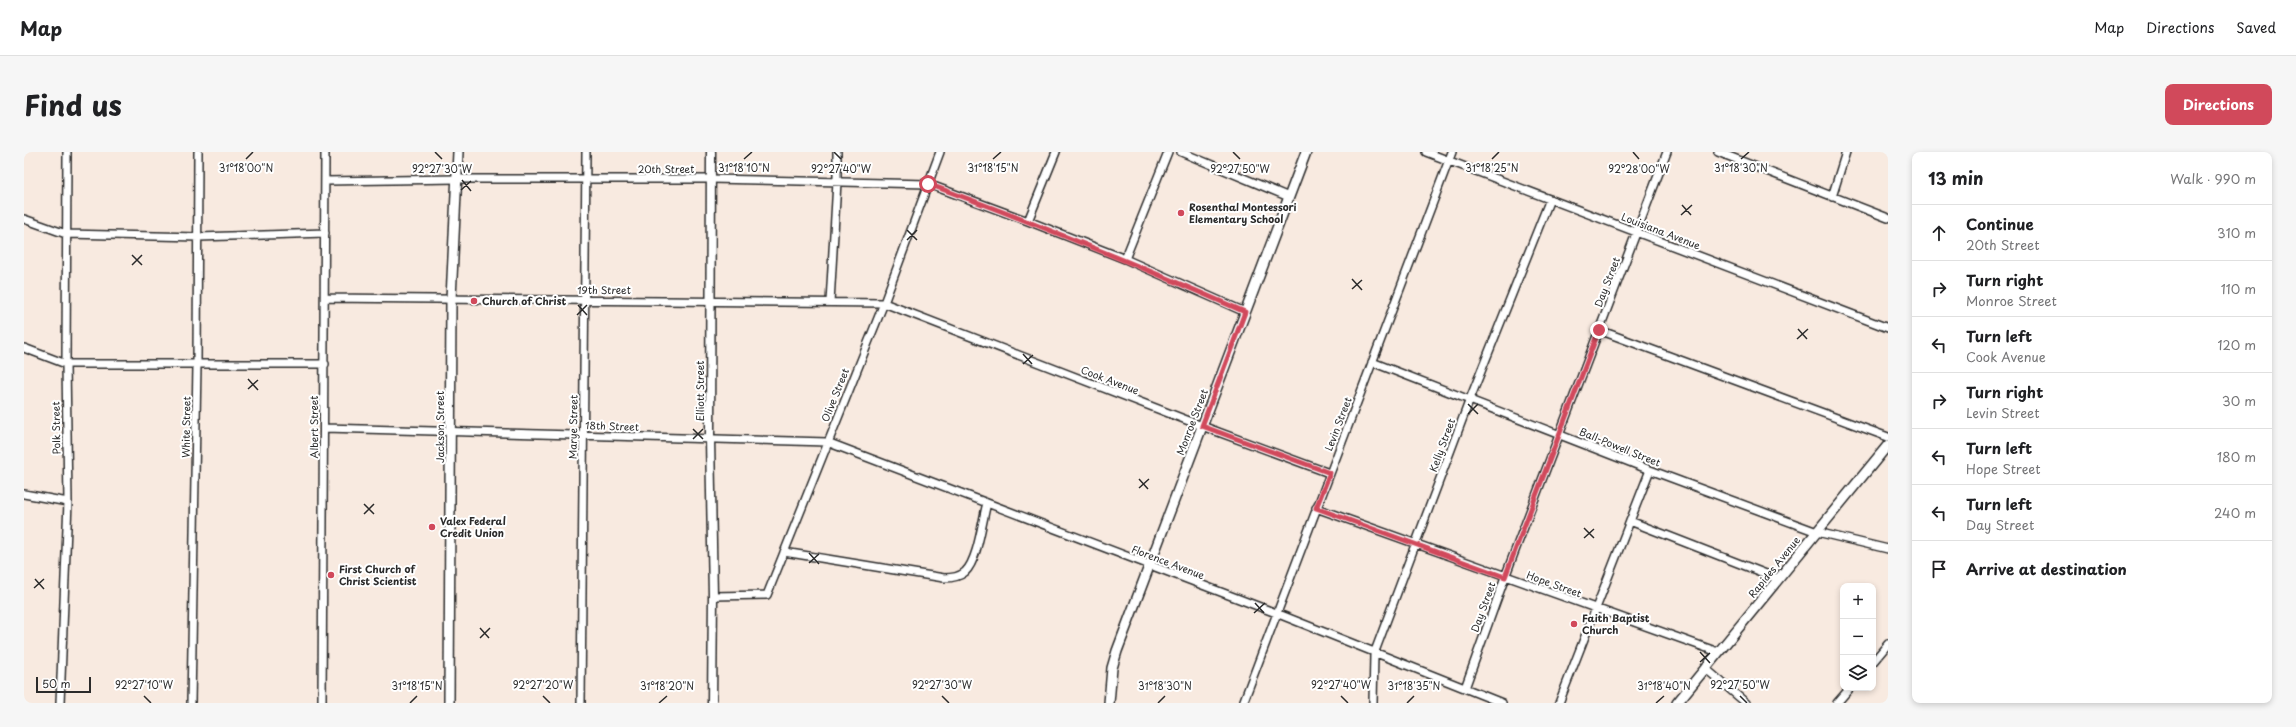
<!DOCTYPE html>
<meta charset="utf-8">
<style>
:root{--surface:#fff;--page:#f6f6f6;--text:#202124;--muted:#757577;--line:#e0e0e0;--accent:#d1495b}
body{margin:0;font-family:"Playpen Sans",sans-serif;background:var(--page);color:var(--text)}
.controls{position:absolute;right:12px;bottom:12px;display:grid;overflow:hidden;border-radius:8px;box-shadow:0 2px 6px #0003}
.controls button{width:36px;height:36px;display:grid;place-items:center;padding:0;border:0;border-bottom:1px solid var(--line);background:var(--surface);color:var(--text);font:20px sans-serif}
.scale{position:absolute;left:12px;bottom:10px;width:55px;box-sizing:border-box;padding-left:4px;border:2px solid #2b2b2b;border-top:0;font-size:11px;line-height:14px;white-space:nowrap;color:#2b2b2b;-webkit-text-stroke:3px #fff;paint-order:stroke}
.stop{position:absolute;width:12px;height:12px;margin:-9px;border:3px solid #d1495b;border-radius:50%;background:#fff}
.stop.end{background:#d1495b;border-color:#fff;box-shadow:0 1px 4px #0008}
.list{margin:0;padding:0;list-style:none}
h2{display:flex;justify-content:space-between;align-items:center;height:52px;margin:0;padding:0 16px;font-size:17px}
h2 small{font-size:13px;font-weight:400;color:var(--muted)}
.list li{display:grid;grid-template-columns:26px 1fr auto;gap:12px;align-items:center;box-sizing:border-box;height:56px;padding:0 16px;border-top:1px solid var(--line)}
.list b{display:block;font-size:15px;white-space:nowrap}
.list p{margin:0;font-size:13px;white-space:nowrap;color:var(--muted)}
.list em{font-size:13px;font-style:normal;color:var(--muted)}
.icon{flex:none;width:22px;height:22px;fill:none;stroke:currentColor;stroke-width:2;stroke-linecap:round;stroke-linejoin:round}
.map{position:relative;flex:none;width:1864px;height:551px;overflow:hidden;border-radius:8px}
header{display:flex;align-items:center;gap:24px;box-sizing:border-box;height:56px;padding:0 20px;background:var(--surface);border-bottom:1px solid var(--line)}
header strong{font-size:19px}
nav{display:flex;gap:22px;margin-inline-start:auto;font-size:14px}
.intro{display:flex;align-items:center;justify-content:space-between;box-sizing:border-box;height:96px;padding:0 24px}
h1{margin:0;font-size:28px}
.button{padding:10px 18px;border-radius:8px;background:var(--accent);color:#fff;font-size:14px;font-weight:700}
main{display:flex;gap:24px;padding:0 24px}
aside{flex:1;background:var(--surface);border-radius:8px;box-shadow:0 2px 6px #0003}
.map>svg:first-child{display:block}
</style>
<header>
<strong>Map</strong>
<nav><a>Map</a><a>Directions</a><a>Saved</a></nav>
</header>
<div class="intro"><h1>Find us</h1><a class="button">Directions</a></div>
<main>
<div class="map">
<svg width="1864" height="551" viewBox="0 0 1864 551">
<rect width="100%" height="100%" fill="#f8eae0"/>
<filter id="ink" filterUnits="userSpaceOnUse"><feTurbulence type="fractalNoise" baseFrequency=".025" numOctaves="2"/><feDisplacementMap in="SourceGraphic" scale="8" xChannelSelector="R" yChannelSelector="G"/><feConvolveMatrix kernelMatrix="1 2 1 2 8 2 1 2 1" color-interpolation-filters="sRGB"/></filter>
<g filter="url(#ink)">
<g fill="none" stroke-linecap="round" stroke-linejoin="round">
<g stroke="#2b2b2b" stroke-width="10">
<path id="minor" d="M1157,0L1265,45
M1402,0L1864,176
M1694,0L1864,66
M302,29L434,27H687L904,32L1004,69L1101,107L1221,160
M1808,45L1822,0
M0,67L42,82L175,85L301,81
M1004,69L1032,0
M1101,107L1144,0
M301,146L860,151L1178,274L1305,321
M806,150L813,30V0
M1575,178L1864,285
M0,196L42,212H301
M1348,210L1626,318L1793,380L1864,397
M301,276L803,290L1252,461L1478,551
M0,342L44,350
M1292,356L1694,500
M1606,369L1755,427
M760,400L920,426C927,426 935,425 941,420C954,408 958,369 963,351
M689,444L743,443L860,151L916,0
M1849,510L1864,492
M1681,516L1722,551
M1441,536L1481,425L1643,0
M36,551L44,350L42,212L43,0
M167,551L173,213L174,0
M298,551L301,0
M557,551L562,0
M1219,551L1428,0
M1349,551L1350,502L1446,247L1526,47
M1535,551L1626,318
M1813,551L1826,536"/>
</g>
<g stroke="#2b2b2b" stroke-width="11">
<path id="tertiary" d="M687,0L686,287L689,444L688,551"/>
</g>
<g stroke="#2b2b2b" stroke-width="12">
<path id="secondary" d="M425,551L427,147L434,0
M1085,551L1088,516L1093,499L1282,0
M1653,551L1864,293"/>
</g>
<use href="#minor" stroke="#fff" stroke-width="7"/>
<use href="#tertiary" stroke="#fff" stroke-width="8"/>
<use href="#secondary" stroke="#fff" stroke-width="9"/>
</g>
</g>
<g fill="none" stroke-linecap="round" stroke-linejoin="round" filter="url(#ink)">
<path stroke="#d1495b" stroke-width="5" d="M904,32C1012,71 1116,114 1221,160L1178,274L1306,321L1292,356L1481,425L1575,178"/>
</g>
<path fill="none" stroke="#2b2b2b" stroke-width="1.5" d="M411,0L418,7M810,0L817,7M1209,0L1216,7M1609,0L1615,7M222,7L229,0M720,7L728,0M969,7L977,0M1468,7L1475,0M1717,7L1725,0M438,28L447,39M437,38L447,29M1658,53L1667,63M1657,63L1668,53M883,78L893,88M883,88L893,78M108,103L118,113M108,113L118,103M1328,127L1338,138M1328,137L1338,128M554,153L563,163M553,163L563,153M1774,177L1783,187M1773,187L1784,177M999,202L1008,212M999,212L1009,203M224,227L234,238M224,237L234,228M1444,252L1454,262M1444,262L1454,252M669,277L679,287M669,287L679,277M1115,327L1124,337M1115,336L1125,327M340,352L350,362M340,362L350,352M1560,376L1570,386M1560,386L1570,377M785,401L795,412M785,411L795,402M11,427L20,437M10,436L20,427M1231,451L1240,461M1230,461L1241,451M456,476L465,486M456,486L466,476M1676,500L1686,511M1676,510L1686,501M120,544L127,551M519,544L526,551M918,544L925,551M1317,544L1324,551M1716,544L1723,551M386,551L393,544M635,551L643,544M1134,551L1141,544M1383,551L1390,544M1632,551L1640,544"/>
<g fill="#d1495b" stroke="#fff" stroke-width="1.5">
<circle cx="1157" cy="61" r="4"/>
<circle cx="450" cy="149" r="4"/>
<circle cx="408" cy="375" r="4"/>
<circle cx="307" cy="423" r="4"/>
<circle cx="1550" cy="472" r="4"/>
</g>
<g text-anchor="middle" stroke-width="4" stroke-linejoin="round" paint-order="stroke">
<g font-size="10" fill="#2b2b2b" stroke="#fff">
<text x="642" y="21">20th Street</text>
<text transform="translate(1637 79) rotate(21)" y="4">Louisiana Avenue</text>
<text transform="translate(1583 130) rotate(-69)" y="4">Day Street</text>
<text x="580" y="142">19th Street</text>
<text transform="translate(1086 228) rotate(21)" y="4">Cook Avenue</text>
<text transform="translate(676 239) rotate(-90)" y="4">Elliott Street</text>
<text transform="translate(811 243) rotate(-68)" y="4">Olive Street</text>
<text transform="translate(1168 270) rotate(-69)" y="4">Monroe Street</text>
<text transform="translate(1314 272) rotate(-69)" y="4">Levin Street</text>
<text transform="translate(588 274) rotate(2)" y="4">18th Street</text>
<text transform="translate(162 275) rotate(-89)" y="4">White Street</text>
<text transform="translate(290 275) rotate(-90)" y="4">Albert Street</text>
<text transform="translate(416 275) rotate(-90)" y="4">Jackson Street</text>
<text transform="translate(549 275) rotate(-89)" y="4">Marye Street</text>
<text transform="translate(32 276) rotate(-91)" y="4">Polk Street</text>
<text transform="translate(1418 293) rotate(-70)" y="4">Kelly Street</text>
<text transform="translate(1596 295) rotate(22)" y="4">Ball-Powell Street</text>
<text transform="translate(1144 410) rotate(21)" y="4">Florence Avenue</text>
<text transform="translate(1750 415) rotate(-51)" y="4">Rapides Avenue</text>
<text transform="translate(1530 432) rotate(20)" y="4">Hope Street</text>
<text transform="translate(1459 455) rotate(-70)" y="4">Day Street</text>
</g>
<g font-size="10" font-weight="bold" fill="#2b2b2b" stroke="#fff" text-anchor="start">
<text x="1165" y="59">Rosenthal Montessori<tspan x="1165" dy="12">Elementary School</tspan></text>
<text x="458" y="153">Church of Christ</text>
<text x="416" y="373">Valex Federal<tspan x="416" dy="12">Credit Union</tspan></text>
<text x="315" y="421">First Church of<tspan x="315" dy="12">Christ Scientist</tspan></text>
<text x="1558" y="470">Faith Baptist<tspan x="1558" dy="12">Church</tspan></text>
</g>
</g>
<g font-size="10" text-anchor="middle" fill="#2b2b2b" stroke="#fff" stroke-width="4" stroke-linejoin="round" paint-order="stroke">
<text x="222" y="20">31°18'00"N</text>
<text x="720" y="20">31°18'10"N</text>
<text x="969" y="20">31°18'15"N</text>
<text x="1468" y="20">31°18'25"N</text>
<text x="1717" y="20">31°18'30"N</text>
<text x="418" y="21">92°27'30"W</text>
<text x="817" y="21">92°27'40"W</text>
<text x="1216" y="21">92°27'50"W</text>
<text x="1615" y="21">92°28'00"W</text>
<text x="120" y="537">92°27'10"W</text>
<text x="519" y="537">92°27'20"W</text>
<text x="918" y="537">92°27'30"W</text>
<text x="1317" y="537">92°27'40"W</text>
<text x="1716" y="537">92°27'50"W</text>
<text x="393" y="538">31°18'15"N</text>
<text x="643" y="538">31°18'20"N</text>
<text x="1141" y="538">31°18'30"N</text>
<text x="1390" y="538">31°18'35"N</text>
<text x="1640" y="538">31°18'40"N</text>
</g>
</svg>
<div class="controls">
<button>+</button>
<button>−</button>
<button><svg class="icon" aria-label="layers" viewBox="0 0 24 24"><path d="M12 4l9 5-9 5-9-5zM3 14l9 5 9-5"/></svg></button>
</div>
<div class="scale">50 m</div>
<div class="stop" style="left:904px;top:32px"></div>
<div class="stop end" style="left:1575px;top:178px"></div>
</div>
<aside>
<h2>13 min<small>Walk · 990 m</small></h2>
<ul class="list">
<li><svg class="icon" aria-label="ahead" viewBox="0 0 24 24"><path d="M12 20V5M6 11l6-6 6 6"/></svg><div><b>Continue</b><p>20th Street</p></div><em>310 m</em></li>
<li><svg class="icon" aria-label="right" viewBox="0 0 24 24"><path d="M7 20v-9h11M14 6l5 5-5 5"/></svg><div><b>Turn right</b><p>Monroe Street</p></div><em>110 m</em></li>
<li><svg class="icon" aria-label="left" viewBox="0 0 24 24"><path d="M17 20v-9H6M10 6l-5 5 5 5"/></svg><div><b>Turn left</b><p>Cook Avenue</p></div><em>120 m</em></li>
<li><svg class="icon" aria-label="right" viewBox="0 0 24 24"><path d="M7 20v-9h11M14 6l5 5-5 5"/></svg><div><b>Turn right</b><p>Levin Street</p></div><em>30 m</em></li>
<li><svg class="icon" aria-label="left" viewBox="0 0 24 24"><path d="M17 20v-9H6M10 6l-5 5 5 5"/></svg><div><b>Turn left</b><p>Hope Street</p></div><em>180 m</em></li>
<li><svg class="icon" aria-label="left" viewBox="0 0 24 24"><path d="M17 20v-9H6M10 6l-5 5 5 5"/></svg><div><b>Turn left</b><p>Day Street</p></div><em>240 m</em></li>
<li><svg class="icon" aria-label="arrive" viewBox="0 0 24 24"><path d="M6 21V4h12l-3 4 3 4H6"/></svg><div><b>Arrive at destination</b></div></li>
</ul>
</aside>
</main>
